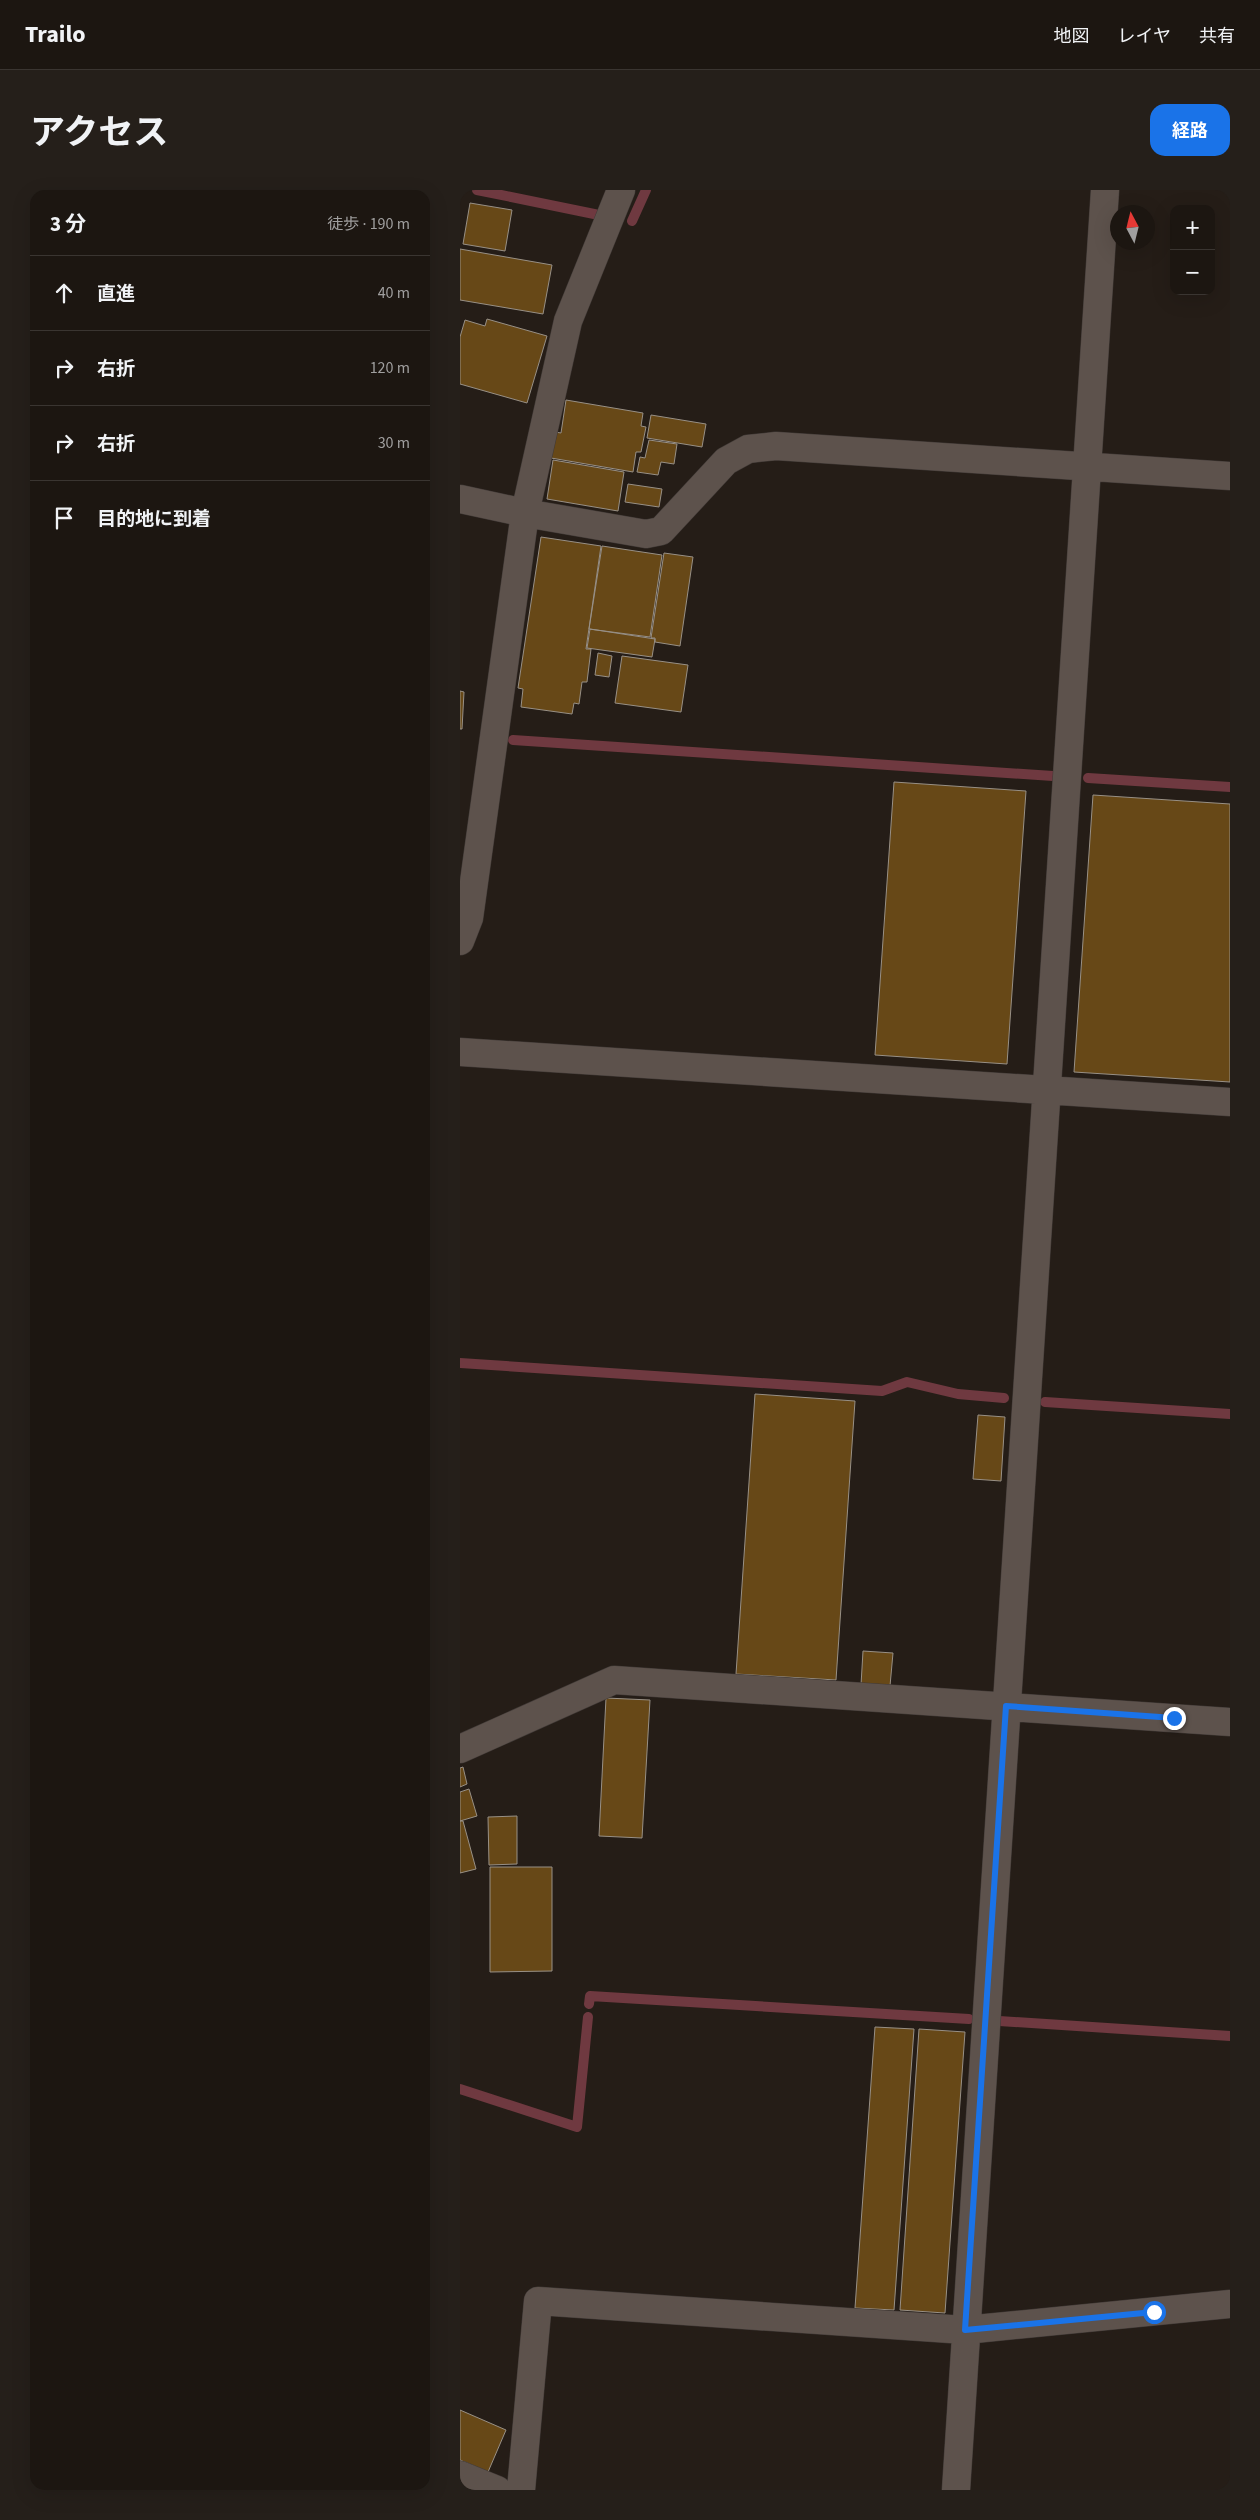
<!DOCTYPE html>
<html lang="ja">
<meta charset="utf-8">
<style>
:root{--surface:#1c1611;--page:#251f1a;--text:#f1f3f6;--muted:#a09f9f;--line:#3a3531;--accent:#1a73e8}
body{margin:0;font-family:"Source Sans 3","Noto Sans JP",sans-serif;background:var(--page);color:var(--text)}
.controls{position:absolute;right:15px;top:15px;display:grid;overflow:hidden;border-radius:10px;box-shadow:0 5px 20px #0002}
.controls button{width:45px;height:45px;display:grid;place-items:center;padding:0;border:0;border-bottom:1px solid var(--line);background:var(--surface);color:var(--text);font:25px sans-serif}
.compass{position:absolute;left:650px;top:15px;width:45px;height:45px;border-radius:50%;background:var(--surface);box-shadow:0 5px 20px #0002;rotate:353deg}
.stop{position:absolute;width:15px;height:15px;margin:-11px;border:4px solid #1a73e8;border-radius:50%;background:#fff}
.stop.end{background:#1a73e8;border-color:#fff;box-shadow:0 1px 5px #0008}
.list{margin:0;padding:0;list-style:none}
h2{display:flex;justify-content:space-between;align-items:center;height:65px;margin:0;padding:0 20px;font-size:21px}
h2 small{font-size:16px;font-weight:400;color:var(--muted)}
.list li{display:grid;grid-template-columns:32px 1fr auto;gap:15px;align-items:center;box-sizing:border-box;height:75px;padding:0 20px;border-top:1px solid var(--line)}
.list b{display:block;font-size:19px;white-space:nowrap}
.list em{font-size:16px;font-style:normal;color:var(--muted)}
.icon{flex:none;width:28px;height:28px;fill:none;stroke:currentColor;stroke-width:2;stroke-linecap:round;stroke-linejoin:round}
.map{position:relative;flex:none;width:770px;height:2300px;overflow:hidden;border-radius:15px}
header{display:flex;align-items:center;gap:30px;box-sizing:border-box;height:70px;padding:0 25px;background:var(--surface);border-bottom:1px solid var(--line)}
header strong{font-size:24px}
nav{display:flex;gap:28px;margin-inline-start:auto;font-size:18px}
.intro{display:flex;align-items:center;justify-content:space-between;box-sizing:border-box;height:120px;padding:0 30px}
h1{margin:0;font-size:35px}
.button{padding:12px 22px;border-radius:15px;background:var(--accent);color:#fff;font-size:18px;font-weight:700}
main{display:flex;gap:30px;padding:0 30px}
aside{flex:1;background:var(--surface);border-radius:15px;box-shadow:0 5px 20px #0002}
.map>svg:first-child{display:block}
</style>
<header>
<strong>Trailo</strong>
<nav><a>地図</a><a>レイヤ</a><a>共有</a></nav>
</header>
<div class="intro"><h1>アクセス</h1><a class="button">経路</a></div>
<main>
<aside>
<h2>3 分<small>徒歩 · 190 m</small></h2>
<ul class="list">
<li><svg class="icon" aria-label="ahead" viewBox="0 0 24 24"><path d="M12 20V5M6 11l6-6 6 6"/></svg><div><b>直進</b></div><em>40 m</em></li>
<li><svg class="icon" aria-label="right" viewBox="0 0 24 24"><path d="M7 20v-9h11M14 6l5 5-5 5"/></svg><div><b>右折</b></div><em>120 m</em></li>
<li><svg class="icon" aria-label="right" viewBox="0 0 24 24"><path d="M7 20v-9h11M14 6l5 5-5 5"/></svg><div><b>右折</b></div><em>30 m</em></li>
<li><svg class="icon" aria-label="arrive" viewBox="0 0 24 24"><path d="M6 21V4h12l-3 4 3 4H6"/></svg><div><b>目的地に到着</b></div></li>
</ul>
</aside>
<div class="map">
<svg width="770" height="2300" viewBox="0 0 770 2300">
<rect width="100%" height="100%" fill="#251d17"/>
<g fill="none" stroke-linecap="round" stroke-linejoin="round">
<path stroke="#6f3940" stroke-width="10" d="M17,0L139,25
M172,31L186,0
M53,550L593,586
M628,588L770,597
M0,1173L422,1201L447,1192L498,1204L544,1208
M585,1212L770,1224
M129,1814L130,1806L509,1829
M539,1831L770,1846
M0,1899L117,1937L128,1827"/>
</g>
<path fill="#674817" stroke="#989086" d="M10,13L52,20L45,61L3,54Z
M0,59L92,75L83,124L0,110Z
M27,129L87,146L67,213L0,194V147L5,130L25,136Z
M106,210L183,223L181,236L186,237L181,262H176L173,282L91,268L95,242L101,243Z
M191,225L246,234L242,257L187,248Z
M189,250L217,254L214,274L201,272L198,285L177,282L180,267L185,268Z
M93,270L164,282L158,321L87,309Z
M168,294L202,299L199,317L165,312Z
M81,347L141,356L126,459H131L127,492H122L119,514L114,513L112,524L61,517L63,499L58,498Z
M142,356L202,365L190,447L129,439Z
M204,363L233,367L220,456L195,452V448H191Z
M130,439L195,449L192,467L127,458Z
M138,463L152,466L149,487L135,485Z
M162,466L228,475L221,522L155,513Z
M0,501L4,502L2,539H0Z
M434,592L566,601L547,874L415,865Z
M633,605L770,614V892L614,882Z
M295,1204L395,1211L376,1490L276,1484Z
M518,1225L545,1227L541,1291L513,1289Z
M403,1461L433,1463L430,1496L401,1495Z
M146,1508L190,1510L182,1648L139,1646Z
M3,1577L7,1594L0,1597V1578Z
M9,1599L17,1626L0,1631V1602Z
M57,1626V1674L29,1675L28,1627Z
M0,1631H3L16,1679L0,1683Z
M30,1677H92V1781L30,1782Z
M415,1837L454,1839L434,2120L395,2118Z
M459,1839L505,1842L485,2123L440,2120Z
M0,2220L46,2240L28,2282L0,2270Z"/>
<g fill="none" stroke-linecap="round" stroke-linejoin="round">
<g stroke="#413a37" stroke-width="29">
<path id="street" d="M0,309L65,323L186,344L201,341L266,271L288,259L316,256L770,286
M0,751L9,728L65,323L108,131L161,0
M0,862L770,912
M0,1559L154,1490L770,1532
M0,2285L37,2300
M61,2300L78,2111L505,2140L770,2114
M496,2300L645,0"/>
</g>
<use href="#street" stroke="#5d524c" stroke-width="28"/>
</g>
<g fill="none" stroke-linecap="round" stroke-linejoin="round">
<path stroke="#1a73e8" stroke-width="6" d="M694,2122L505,2140L546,1516L714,1528"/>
</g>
</svg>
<div class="controls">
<button>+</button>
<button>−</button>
</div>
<svg class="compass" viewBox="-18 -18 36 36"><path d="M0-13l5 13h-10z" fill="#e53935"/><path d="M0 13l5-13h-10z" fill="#a09f9f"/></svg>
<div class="stop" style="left:694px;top:2122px"></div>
<div class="stop end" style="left:714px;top:1528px"></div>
</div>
</main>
